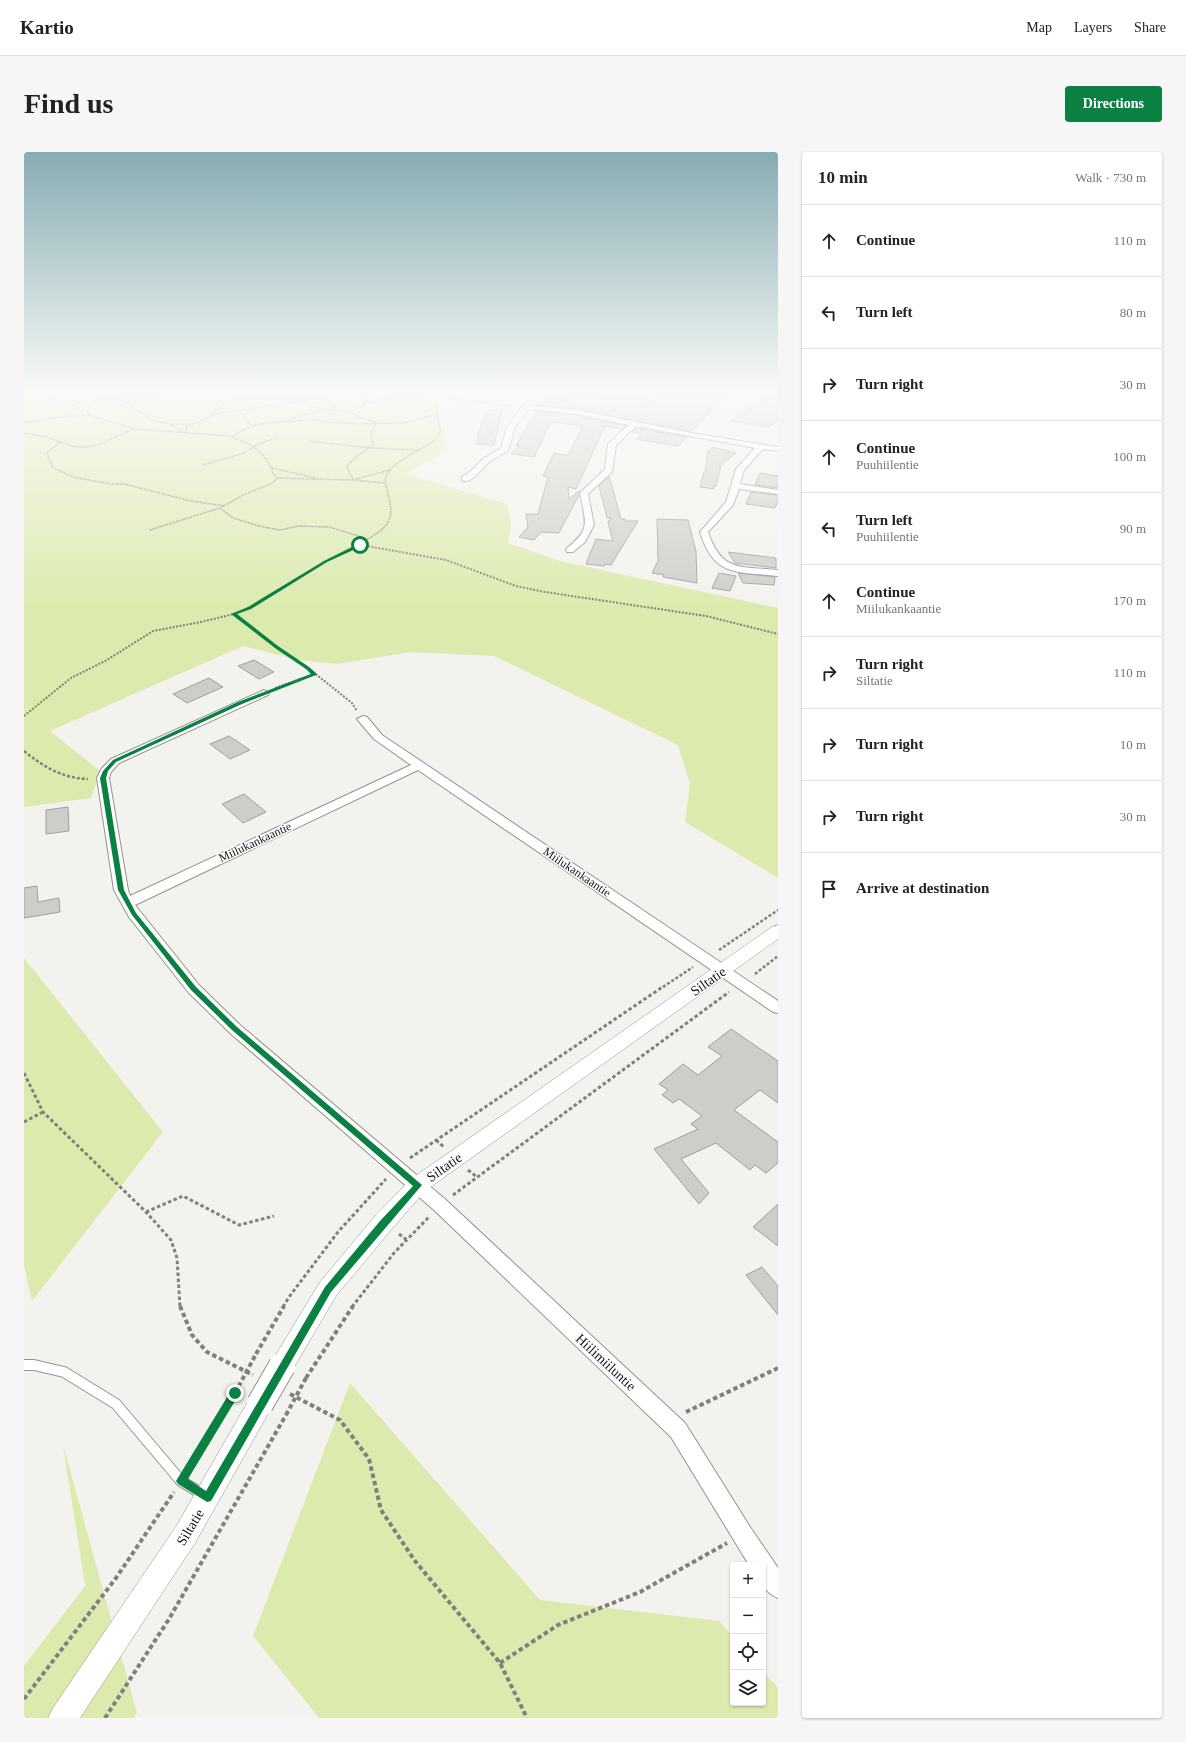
<!DOCTYPE html>
<meta charset="utf-8">
<style>
:root{--surface:#fff;--page:#f6f6f6;--text:#222;--muted:#767676;--line:#e0e0e0;--accent:#0b8043}
body{margin:0;font-family:Georgia,serif;background:var(--page);color:var(--text)}
.controls{position:absolute;right:12px;bottom:12px;display:grid;overflow:hidden;border-radius:4px;box-shadow:0 1px 3px #0004}
.controls button{width:36px;height:36px;display:grid;place-items:center;padding:0;border:0;border-bottom:1px solid var(--line);background:var(--surface);color:var(--text);font:20px sans-serif}
.stop{position:absolute;width:12px;height:12px;margin:-9px;border:3px solid #0b8043;border-radius:50%;background:#fff}
.stop.end{background:#0b8043;border-color:#fff;box-shadow:0 1px 4px #0008}
.list{margin:0;padding:0;list-style:none}
h2{display:flex;justify-content:space-between;align-items:center;height:52px;margin:0;padding:0 16px;font-size:17px}
h2 small{font-size:13px;font-weight:400;color:var(--muted)}
.list li{display:grid;grid-template-columns:26px 1fr auto;gap:12px;align-items:center;box-sizing:border-box;height:72px;padding:0 16px;border-top:1px solid var(--line)}
.list b{display:block;font-size:15px;white-space:nowrap}
.list p{margin:0;font-size:13px;white-space:nowrap;color:var(--muted)}
.list em{font-size:13px;font-style:normal;color:var(--muted)}
.icon{flex:none;width:22px;height:22px;fill:none;stroke:currentColor;stroke-width:2;stroke-linecap:round;stroke-linejoin:round}
.map{position:relative;flex:none;width:754px;height:1566px;overflow:hidden;border-radius:4px}
header{display:flex;align-items:center;gap:24px;box-sizing:border-box;height:56px;padding:0 20px;background:var(--surface);border-bottom:1px solid var(--line)}
header strong{font-size:19px}
nav{display:flex;gap:22px;margin-inline-start:auto;font-size:14px}
.intro{display:flex;align-items:center;justify-content:space-between;box-sizing:border-box;height:96px;padding:0 24px}
h1{margin:0;font-size:28px}
.button{padding:10px 18px;border-radius:4px;background:var(--accent);color:#fff;font-size:14px;font-weight:700}
main{display:flex;gap:24px;padding:0 24px}
aside{flex:1;background:var(--surface);border-radius:4px;box-shadow:0 1px 3px #0004}
.map>svg:first-child{display:block}
</style>
<header>
<strong>Kartio</strong>
<nav><a>Map</a><a>Layers</a><a>Share</a></nav>
</header>
<div class="intro"><h1>Find us</h1><a class="button">Directions</a></div>
<main>
<div class="map">
<svg width="754" height="1566" viewBox="0 0 754 1566">
<rect width="100%" height="100%" fill="#f2f3ee"/>
<path fill="#dceaad" d="M0,241H402L411,252L424,298L382,322L483,352L487,372L484,391L536,409L754,456V726L661,670L666,632L654,593L470,504L387,500L313,512L275,508L219,494L26,579L76,619L67,646L0,655Z
M455,241H484L476,251L450,249Z
M0,806L139,980L8,1149L0,1113Z
M326,1231L516,1448L695,1469L709,1485V1551H739V1519L754,1536V1566H295L229,1484Z
M39,1293L113,1561L110,1566H0V1514L61,1434Z"/>
<path fill="#cccec9" stroke="#9fa09c" d="M544,241H575L630,249L631,241H703L668,279L552,257L515,253L521,242L542,244Z
M748,241H754V268L745,275L707,269Z
M465,257L478,259L470,293L452,292L460,263Z
M512,259L552,263L602,274L598,277L581,274L552,337L544,335L545,347L555,339V343L535,381L517,380L510,388L495,385L504,375L502,362H514L524,325L519,324L530,301L544,303L559,274L527,270L510,305L487,302L495,294H492Z
M612,276L663,285L654,294L612,287L618,282L608,280Z
M689,295L712,301L695,314H697L692,334H690V337L676,335L680,320H681L684,299Z
M736,321L754,324V336L731,333Z
M585,324L597,367H601V369H614L587,413L581,412L580,414L562,412L572,387L589,389L584,370L587,366H583L575,334Z
M727,340L754,343V350L751,356L722,352Z
M633,367L664,368L672,399L673,431L639,425L640,423L628,421L634,409Z
M704,400L752,406V416L711,411Z
M695,421L712,424L706,439L688,436Z
M714,421L751,425L750,433L719,431Z
M230,508L250,520L235,527L214,514Z
M185,526L199,535L163,551L149,542Z
M205,584L226,598L206,607L186,592Z
M220,642L242,660L219,671L198,652Z
M44,655L45,679L22,682V658Z
M13,734L14,750L35,746L36,760L0,766V736Z
M707,877L754,909V951L736,938L710,958L754,990V1011L742,1021L731,1013L726,1018L692,991L657,1007L685,1041L675,1052L630,997L674,977L667,972L678,964L655,947L649,951L638,943L644,938L635,932L659,912L674,923L698,904L684,895Z
M754,1052V1094L729,1075Z
M738,1115L754,1134V1163L722,1123Z"/>
<g fill="none" stroke-linecap="round" stroke-linejoin="round">
<g stroke="#939490" stroke-width="12">
<path id="service" d="M0,1213H10L40,1220L92,1252L157,1329L180,1343"/>
</g>
<g stroke="#939490" stroke-width="2">
<path id="minor" d="M499,253L552,258L668,281L754,295V299L739,297L720,318L716,332L754,338V342L715,337L709,353L684,380C698,421 717,414 754,418V424C713,419 690,426 676,380L702,350L712,317L731,296L612,274L592,293L588,320L564,342L570,373L561,390L549,400H543L542,398L543,396C568,376 561,370 556,341L581,317L584,292L605,273L552,262L504,257L491,275L484,299C477,303 470,306 464,311C457,317 449,331 438,329V325L447,319L459,307L477,296L483,275Z
M240,538L245,541L244,543L95,611L87,620L85,626L104,738L106,744L387,613L350,587L333,567L339,564L343,565L358,583L754,849V861L749,860L394,618L111,753L175,833L216,873L422,1048L661,1271L726,1375L754,1416V1446C737,1439 739,1429 739,1413H725L647,1285L410,1058L206,881L165,841L105,765L90,738L73,626L78,616L87,607Z"/>
</g>
<g stroke="#939490" stroke-width="1">
<path id="tertiary" d="M754,773V787L401,1039L367,1078L312,1144L266,1222L258,1225L250,1222L246,1214L250,1206L296,1130L351,1064L387,1027L748,775Z
M236,1240L245,1244L248,1252L245,1260L171,1391L56,1566H24L29,1556L153,1373L227,1244Z"/>
</g>
<path stroke="#80817e" stroke-width="1.5" stroke-dasharray="1.5 1" stroke-linecap="butt" d="M19,241L30,249L47,252L63,259
M85,241L66,253L63,259L66,263L111,277L206,284L227,293L239,303L247,315L249,322L254,326L330,328L361,331
M89,241H138
M262,241L290,255L323,260L352,271L347,282L349,292L324,312L323,316L329,327
M291,241L309,253L311,258
M419,241L430,247L487,254
M81,245L101,249L127,268L146,272L161,281
M341,250H351L368,245L410,242
M102,251L118,242
M227,257L220,264L228,274
M324,259L340,254L342,241
M187,262L206,248L241,246L272,248
M261,269C275,265 288,260 302,258
M0,271L38,265L66,263
M147,272H166
M0,281L22,285L51,295H62L74,293L110,277
M162,281V275L195,261L299,246
M208,284L228,274L243,271L285,268L332,272L378,271L413,262
M285,289L346,296L396,298
M36,290L23,301L28,315L49,325L87,332H100L167,349L201,354
M179,313L217,302L237,291L253,286
M248,316L292,326
M254,326L247,332L221,342L196,356L209,366L235,374L255,378L275,374L305,375L344,387
M332,327L366,318
M126,378L196,356
M337,392C359,376 373,374 364,342C363,336 360,331 362,324C370,305 414,294 416,280C417,275 414,268 413,262C412,254 413,249 410,241"/>
<path stroke="#80817e" stroke-width="2" stroke-dasharray="2 1.5" stroke-linecap="butt" d="M337,393L422,408L492,434L521,440L682,464L754,482
M210,462L252,495L284,516L328,551L333,559
M251,536L290,522
M0,564L47,526L83,508L129,479L177,470L210,462L225,456L302,409L338,391"/>
<path stroke="#80817e" stroke-width="2.5" stroke-dasharray="3 2" stroke-linecap="butt" d="M0,599C20,615 38,626 64,627
M695,798L754,758
M731,822L754,804
M639,835L669,815"/>
<path stroke="#80817e" stroke-width="3" stroke-dasharray="3.5 2.5" stroke-linecap="butt" d="M0,921L19,960L122,1060L147,1088L153,1106L156,1155
M0,970L19,960
M412,988L420,995
M386,1006L640,834
M444,1018L453,1025
M429,1043L705,840
M122,1060L159,1044L215,1073L250,1064
M375,1082L383,1088
M259,1155L265,1145L314,1080L362,1027
M328,1155L370,1101L405,1065"/>
<path stroke="#80817e" stroke-width="4" stroke-dasharray="4.5 3" stroke-linecap="butt" d="M156,1154L168,1183L183,1200L229,1223
M232,1202L260,1154
M282,1226L329,1154
M266,1242L316,1268L345,1307L357,1358L391,1409L476,1511L503,1566
M662,1260L754,1216
M164,1317L211,1241
M476,1511L534,1473L616,1440L703,1391
M0,1547L92,1426L150,1340
M81,1566L145,1467L262,1263"/>
<use href="#service" stroke="#fff" stroke-width="10"/>
<use href="#minor" fill="#fff" fill-rule="evenodd"/>
<use href="#tertiary" fill="#fff" fill-rule="evenodd"/>
<g stroke="#939490" stroke-width="28" stroke-linecap="butt">
<path id="tertiary-bridge" d="M236,1252L258,1214"/>
</g>
<path stroke="#80817e" stroke-width="4" stroke-dasharray="4.5 3" stroke-linecap="butt" d="M211,1241L232,1202
M262,1263L282,1226"/>
<use href="#tertiary-bridge" stroke="#fff" stroke-width="26"/>
</g>
<linearGradient id="sky" x2="0" y2="1"><stop stop-color="#86acb3"/><stop offset="0.52" stop-color="#f9faf7"/><stop offset="1" stop-color="#f9faf7" stop-opacity="0"/></linearGradient>
<rect width="754" height="460" fill="url(#sky)"/>
<path fill="#0b8043" d="M336,391L338,394L303,410L227,457L213,462L254,494L285,515L292,521V523L218,552L92,610L84,619L82,626L100,738L112,761L172,835L213,875L398,1033L307,1140L187,1349L183,1350L154,1332L152,1329L208,1237L211,1236L214,1237L216,1241L214,1244L164,1327L182,1339L301,1135L356,1069L389,1034L208,878L167,838L108,763L94,738L76,626L79,619L89,608L214,550L287,522L282,517L251,496L207,462L224,455L300,409Z"/>
<g text-anchor="middle" stroke-width="3" stroke-linejoin="round" paint-order="stroke">
<g font-size="12" fill="#131412" stroke="#fff">
<text transform="translate(231 690) rotate(-25)" y="4">Miilukankaantie</text>
<text transform="translate(553 720) rotate(34)" y="4">Miilukankaantie</text>
</g>
<g font-size="14" fill="#131412" stroke="#fff">
<text transform="translate(684 829) rotate(-35)" y="5">Siltatie</text>
<text transform="translate(420 1015) rotate(-35)" y="5">Siltatie</text>
<text transform="translate(582 1210) rotate(43)" y="5">Hiilimiiluntie</text>
<text transform="translate(166 1375) rotate(-59)" y="5">Siltatie</text>
</g>
</g>
</svg>
<div class="controls">
<button>+</button>
<button>−</button>
<button><svg class="icon" aria-label="locate" viewBox="0 0 24 24"><circle cx="12" cy="12" r="6"/><path d="M12 2v4M12 18v4M2 12h4M18 12h4"/></svg></button>
<button><svg class="icon" aria-label="layers" viewBox="0 0 24 24"><path d="M12 4l9 5-9 5-9-5zM3 14l9 5 9-5"/></svg></button>
</div>
<div class="stop" style="left:336px;top:393px"></div>
<div class="stop end" style="left:211px;top:1241px"></div>
</div>
<aside>
<h2>10 min<small>Walk · 730 m</small></h2>
<ul class="list">
<li><svg class="icon" aria-label="ahead" viewBox="0 0 24 24"><path d="M12 20V5M6 11l6-6 6 6"/></svg><div><b>Continue</b></div><em>110 m</em></li>
<li><svg class="icon" aria-label="left" viewBox="0 0 24 24"><path d="M17 20v-9H6M10 6l-5 5 5 5"/></svg><div><b>Turn left</b></div><em>80 m</em></li>
<li><svg class="icon" aria-label="right" viewBox="0 0 24 24"><path d="M7 20v-9h11M14 6l5 5-5 5"/></svg><div><b>Turn right</b></div><em>30 m</em></li>
<li><svg class="icon" aria-label="ahead" viewBox="0 0 24 24"><path d="M12 20V5M6 11l6-6 6 6"/></svg><div><b>Continue</b><p>Puuhiilentie</p></div><em>100 m</em></li>
<li><svg class="icon" aria-label="left" viewBox="0 0 24 24"><path d="M17 20v-9H6M10 6l-5 5 5 5"/></svg><div><b>Turn left</b><p>Puuhiilentie</p></div><em>90 m</em></li>
<li><svg class="icon" aria-label="ahead" viewBox="0 0 24 24"><path d="M12 20V5M6 11l6-6 6 6"/></svg><div><b>Continue</b><p>Miilukankaantie</p></div><em>170 m</em></li>
<li><svg class="icon" aria-label="right" viewBox="0 0 24 24"><path d="M7 20v-9h11M14 6l5 5-5 5"/></svg><div><b>Turn right</b><p>Siltatie</p></div><em>110 m</em></li>
<li><svg class="icon" aria-label="right" viewBox="0 0 24 24"><path d="M7 20v-9h11M14 6l5 5-5 5"/></svg><div><b>Turn right</b></div><em>10 m</em></li>
<li><svg class="icon" aria-label="right" viewBox="0 0 24 24"><path d="M7 20v-9h11M14 6l5 5-5 5"/></svg><div><b>Turn right</b></div><em>30 m</em></li>
<li><svg class="icon" aria-label="arrive" viewBox="0 0 24 24"><path d="M6 21V4h12l-3 4 3 4H6"/></svg><div><b>Arrive at destination</b></div></li>
</ul>
</aside>
</main>
